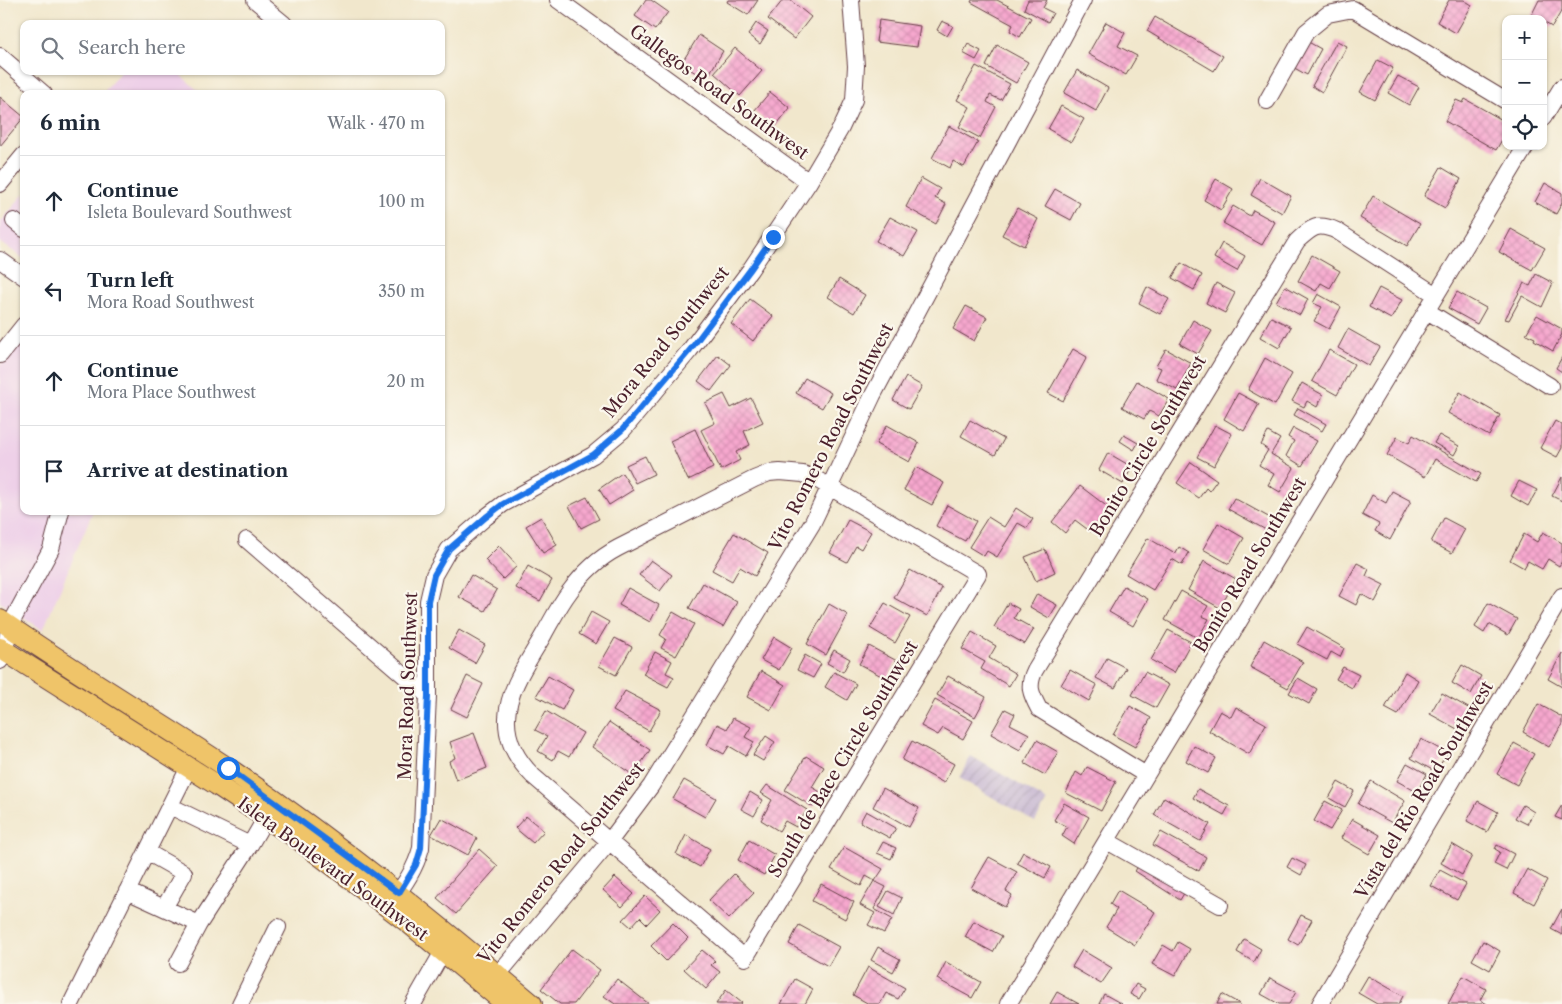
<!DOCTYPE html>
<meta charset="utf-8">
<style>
:root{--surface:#fff;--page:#f2f2f3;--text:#1f2937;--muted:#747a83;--line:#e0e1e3}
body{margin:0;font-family:"Libre Caslon Text",serif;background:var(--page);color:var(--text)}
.controls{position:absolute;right:15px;top:15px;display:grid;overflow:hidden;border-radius:10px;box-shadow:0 1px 4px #0004}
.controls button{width:45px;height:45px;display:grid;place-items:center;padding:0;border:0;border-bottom:1px solid var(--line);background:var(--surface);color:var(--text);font:25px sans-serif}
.stop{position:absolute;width:15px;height:15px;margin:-11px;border:4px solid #1a73e8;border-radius:50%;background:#fff}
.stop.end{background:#1a73e8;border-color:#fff;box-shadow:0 1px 5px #0008}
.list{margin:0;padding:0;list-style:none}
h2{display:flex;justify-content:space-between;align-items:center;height:65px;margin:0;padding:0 20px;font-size:21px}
h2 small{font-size:16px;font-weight:400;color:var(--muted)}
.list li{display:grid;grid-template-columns:32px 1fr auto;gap:15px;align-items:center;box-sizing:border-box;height:90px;padding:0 20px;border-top:1px solid var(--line)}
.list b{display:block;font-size:19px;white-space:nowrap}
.list p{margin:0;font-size:16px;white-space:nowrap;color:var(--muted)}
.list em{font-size:16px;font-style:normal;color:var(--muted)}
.icon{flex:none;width:28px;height:28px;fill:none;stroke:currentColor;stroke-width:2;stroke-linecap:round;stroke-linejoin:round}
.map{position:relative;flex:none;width:1562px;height:1004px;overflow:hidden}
.search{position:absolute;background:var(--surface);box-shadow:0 1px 4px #0004;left:20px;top:20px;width:425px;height:55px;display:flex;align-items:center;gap:12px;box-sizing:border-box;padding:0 18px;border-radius:10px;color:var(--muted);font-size:19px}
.panel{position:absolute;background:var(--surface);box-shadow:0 1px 4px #0004;left:20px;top:90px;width:425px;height:425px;border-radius:10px}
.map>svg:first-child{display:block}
</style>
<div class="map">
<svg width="1562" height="1004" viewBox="0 0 1562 1004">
<defs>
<pattern id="industrial-furrows" width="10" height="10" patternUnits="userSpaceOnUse" patternTransform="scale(1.25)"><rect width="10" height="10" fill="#ccbed4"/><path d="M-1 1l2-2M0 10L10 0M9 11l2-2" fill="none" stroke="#b1a3b6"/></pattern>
<pattern id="building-cross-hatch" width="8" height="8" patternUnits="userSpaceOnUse" patternTransform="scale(1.25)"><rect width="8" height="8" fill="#f6a7ce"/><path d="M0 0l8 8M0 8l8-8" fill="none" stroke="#d48fb1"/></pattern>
</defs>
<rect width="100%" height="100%" fill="#fbf7ec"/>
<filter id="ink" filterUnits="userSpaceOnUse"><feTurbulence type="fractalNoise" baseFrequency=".02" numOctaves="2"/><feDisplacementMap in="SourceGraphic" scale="10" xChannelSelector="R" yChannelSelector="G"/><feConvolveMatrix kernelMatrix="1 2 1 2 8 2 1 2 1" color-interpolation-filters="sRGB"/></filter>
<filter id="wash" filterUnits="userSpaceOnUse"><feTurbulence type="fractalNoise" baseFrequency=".0096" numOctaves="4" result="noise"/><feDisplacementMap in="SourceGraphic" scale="20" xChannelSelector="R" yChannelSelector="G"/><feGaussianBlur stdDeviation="1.12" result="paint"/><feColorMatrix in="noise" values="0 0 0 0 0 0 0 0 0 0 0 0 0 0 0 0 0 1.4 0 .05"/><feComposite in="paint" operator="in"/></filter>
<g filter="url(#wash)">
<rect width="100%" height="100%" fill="#f1e7cc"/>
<path fill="#eed0e8" d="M121,71H176L202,94H102Z
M24,193V259L0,242V223Z
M24,336V511H93L43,630L0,602V365Z"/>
<path fill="url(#industrial-furrows)" d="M971,756L1047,801L1035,822L959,778Z"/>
<g id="blocks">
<path fill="url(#building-cross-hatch)" d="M646,0H651L668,12L655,30L635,16Z
M728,0H758L748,15L727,2Z
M783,0H790L811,17L794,39L768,19Z
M972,0H997L1031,18L1020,37L1010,31L1013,25L971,2Z
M1028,0H1047L1043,8L1053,13L1048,22L1024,9Z
M1449,0H1464L1472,5L1456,33L1437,22Z
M1539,0H1562V10L1552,27L1543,22V19H1537L1531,16Z
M1155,17L1223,56L1214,71L1147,31Z
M879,20L920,26L917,47L876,42Z
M942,21L953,26L947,36L937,30Z
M1106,22L1125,33L1118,46L1137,56L1126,75L1088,54Z
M756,23L768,31L760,44L748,35Z
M699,35L723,51L706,79L681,64Z
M1303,39L1321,49L1307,75L1289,65Z
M1337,41L1347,46L1322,92L1312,86Z
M968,44L981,51L976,60L963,53Z
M997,45L1028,62L1016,83L986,66Z
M735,48L762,71L740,96L714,73Z
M1378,60L1393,68L1375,100L1360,92Z
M976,66L1010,84L1001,100L990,95L987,102L996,107L980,138L959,127L970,107L957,100Z
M1077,70L1108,88L1096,111L1064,93Z
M1398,76L1419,87L1409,105L1388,93Z
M770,92L790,108L774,128L754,111Z
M0,97L24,117L0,146Z
M1465,99L1506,122V133L1496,150L1445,121L1456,100L1463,103Z
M1061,106L1084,119L1071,142L1048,129Z
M949,126L978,142L964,167L953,161L950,168L932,158Z
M1441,167L1461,179L1445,208L1424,196Z
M921,178L940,189L935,198L946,204L936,224L906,207Z
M1260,178L1291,196L1282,213L1251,195Z
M1216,179L1233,189L1221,210L1204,200Z
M1545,183L1562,193V203L1556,214L1535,202Z
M1055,189L1080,203L1071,220L1045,206Z
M1373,196L1420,224L1407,246L1360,218Z
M1233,206L1250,216L1253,210L1275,222L1262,245L1223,223Z
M1017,208L1038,219L1024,246L1002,235Z
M890,217L918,232L904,256L876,241Z
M1511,229L1545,248L1532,270L1499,252Z
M1222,243L1245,256L1237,271L1214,258Z
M1312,255L1340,271L1330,288L1321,283L1316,291L1298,281Z
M1181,263L1202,275L1194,290L1172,278Z
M1536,274L1553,283L1542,307L1522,296L1509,320L1505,319L1524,283L1530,286Z
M839,279L865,295L854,313L828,297Z
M1216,283L1235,293L1225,313L1206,303Z
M1285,286L1308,299L1300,315L1276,302Z
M1147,287L1169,299L1160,314L1139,303Z
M1379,288L1402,300L1391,319L1369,307Z
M1457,292L1486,308L1477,324L1448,308Z
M1318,294L1341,307L1329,329L1314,321L1322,307L1313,303Z
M750,299L773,316L753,341L731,324Z
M966,306L987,317L974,341L953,329Z
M1537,315L1562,329V334L1553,351L1534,340L1535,338L1526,334Z
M1271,317L1291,327L1279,348L1260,337Z
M1193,320L1212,331L1198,354L1180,344Z
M1348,329L1380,347L1369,366L1338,348Z
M1073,349L1087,357L1063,401L1048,393Z
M1166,349L1191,363L1177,390L1156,379L1161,368L1156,366Z
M1329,350L1354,364L1337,395L1312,381Z
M718,355L731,365L711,391L698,381Z
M1562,357V372L1556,368Z
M1265,358L1292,374L1275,405L1248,390Z
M906,377L922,386L909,409L893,400Z
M805,378L831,393L822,408L796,393Z
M1137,381L1169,399L1159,416L1149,411L1144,419L1122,407Z
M1302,383L1323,395L1317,407L1307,401L1304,407L1292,401Z
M1460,392L1500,415L1489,436L1448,413Z
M1238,393L1259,404L1244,431L1224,419Z
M724,394L731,408L751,398L763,422L744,431L750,445L736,452L740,460L721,470L701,430L715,423L705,403Z
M1298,408L1326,424L1322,431L1294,415Z
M970,420L1004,439L995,455L961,436Z
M1555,421L1562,425V448L1557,457L1540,448Z
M887,425L919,443L909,462L876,444Z
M1215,425L1232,434L1214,466L1197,457Z
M1293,428L1317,441L1302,466L1286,456L1294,441L1288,437Z
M695,429L713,468L688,480L670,441Z
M1268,432L1280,439L1271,454L1294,468L1280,492L1268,485L1274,474L1259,465L1268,450L1261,445Z
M1124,435L1138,443L1134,450L1120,441Z
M1413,435L1481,474L1476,482L1435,459L1425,477L1387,455L1397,437L1409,443Z
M1439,435L1459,446L1454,455L1434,443Z
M1108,453L1132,467L1123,484L1099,470Z
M645,456L654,474L635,483L626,465Z
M1191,462L1217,480L1209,491L1206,488L1199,498L1177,483Z
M916,467L944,483L932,505L904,490Z
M622,473L633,490L609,505L599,489Z
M1562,477V501L1552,496Z
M1519,481L1537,490L1528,506L1511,496Z
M1080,486L1109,508L1091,532L1075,520L1065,533L1052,522Z
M1392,491L1411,501L1390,540L1375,531L1379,524L1362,515L1372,495L1386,503Z
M587,497L599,519L581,528L569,506Z
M1234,498L1272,519L1266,530L1228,509Z
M947,505L976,521L965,541L936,526Z
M1016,508L1033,519L1027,528L1018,523L997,557L987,551L984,556L969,547L988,517L1004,527Z
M541,517L557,545L543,553L526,526Z
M1444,518L1465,529L1452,553L1431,542Z
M848,520L871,532L861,549L856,546L847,562L830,553Z
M1218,523L1244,538L1229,564L1203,549Z
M1543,532L1562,543V561L1559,566L1548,559L1542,569L1528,561L1524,568L1510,560L1524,534L1537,542Z
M734,533L768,553L755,576L740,567L732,581L712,570Z
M1148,538L1175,554L1179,547L1189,553L1182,565L1172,559L1153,590L1126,574Z
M499,546L517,566L503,579L485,560Z
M1045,549L1055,572L1036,581L1025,557Z
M651,560L672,575L660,591L639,575Z
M1204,561L1236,579L1220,608L1188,590Z
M1357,563L1369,569L1366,576L1384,585L1375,602L1361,594L1356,605L1339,596Z
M528,566L552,580L540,601L516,588Z
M910,570L942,588L927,616L894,598Z
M471,575L497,590L485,611L459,597Z
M703,583L737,602L723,627L689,608Z
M1124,586L1148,599L1133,626L1109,612Z
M628,588L659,605L650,622L619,605Z
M1181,591L1208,606L1202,616L1209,619L1198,638L1165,620Z
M1037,594L1057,605L1049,618L1030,607Z
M885,603L910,617L895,643L870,628Z
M1008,603L1019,609L1014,618L1034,629L1025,644L994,627Z
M1488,603L1517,619L1508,635L1489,624L1484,633L1475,627Z
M829,604L848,615L826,655L807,644Z
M591,612L609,622L596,644L579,634Z
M673,612L694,624L676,656L661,648L666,639L660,635Z
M1307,627L1344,648L1340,657L1331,652L1327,660L1297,644Z
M459,630L485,645L475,663L449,648Z
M1168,630L1191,642L1174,673L1151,660Z
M972,632L996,646L989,658L1016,674L1009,686L981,669L985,662L962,649Z
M774,637L792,648L779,670L761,660Z
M615,638L632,647L616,675L599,666Z
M1264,640L1303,662L1288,688L1250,667Z
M869,646L897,661L887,679L859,664Z
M834,650L850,659L843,672L827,663Z
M655,652L672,661L666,673L674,677L668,687L643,674Z
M1562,653V687L1548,679Z
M805,655L821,664L813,678L797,670Z
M1107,658L1126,668L1115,688L1096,678Z
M1462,665L1481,676L1471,694L1452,683Z
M1343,667L1359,675L1352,688L1336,679Z
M1070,670L1097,685L1089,701L1061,685Z
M761,671L785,685L771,710L747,697Z
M834,672L856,684L847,700L825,687Z
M1145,672L1169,685L1156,708L1132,695Z
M1405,672L1418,680L1398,715L1385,708Z
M467,676L483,684L467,717L451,709Z
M548,676L573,690L562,710L536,696Z
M948,676L986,697L975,717L937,695Z
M1298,678L1317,689L1309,704L1289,693Z
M625,691L661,710L649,731L613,711Z
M1442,693L1470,709L1459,730L1430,714Z
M935,700L973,721L963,739L943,728L938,735L921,726Z
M1538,704L1562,717V724L1549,747L1523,732Z
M1130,706L1151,718L1135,747L1113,735Z
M1236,707L1266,724L1249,754L1209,731L1220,711L1231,717Z
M1005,709L1015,714L1010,724L1029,734L1020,750L991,734Z
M546,711L583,733L569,757L558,751L553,760L538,751L547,736L535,730Z
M733,718L751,727L745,737L754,742L746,756L729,746L724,754L707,745L717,724L727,729Z
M609,722L650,750L633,775L592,747Z
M474,733L487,768L456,780L449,761L455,758L450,742Z
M766,736L775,742L763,761L753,755Z
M1421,739L1447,753L1436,772L1411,758Z
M1037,740L1058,752L1045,775L1024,763Z
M912,741L954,764L944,783L902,760Z
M1514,743L1534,754L1517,785L1497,774Z
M1194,746L1216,758L1208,773L1186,761Z
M806,756L824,767L812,787L822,793L813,807L785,790Z
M1407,763L1427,774L1417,792L1397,781Z
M1087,767L1116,782L1101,811L1066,793L1076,772L1082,776Z
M684,780L716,798L705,817L673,799Z
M1371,781L1405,801L1392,823L1358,804Z
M1338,782L1354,791L1345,807L1329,798Z
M767,785L807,810L796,827L785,821L779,831L761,820L772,800L761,793Z
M883,788L919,808L909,827L873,807Z
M1198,789L1229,806L1224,815L1193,798Z
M750,792L763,800L754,816L741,809Z
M1164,797L1210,824L1200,841L1154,815Z
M1325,801L1342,810L1330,830L1314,821Z
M1478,801L1498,812L1487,832L1467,821Z
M1064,803L1089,817L1074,844L1062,836L1067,827L1054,820Z
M1523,805L1534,812L1527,824L1515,818Z
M1562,805V820L1555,817Z
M866,811L896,828L890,838L860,822Z
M526,816L544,831L533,843L515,828Z
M441,818L477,838L468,855L431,835Z
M1352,819L1380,835L1369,854L1341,838Z
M1161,832L1206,857L1199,871L1153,845Z
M686,835L710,849L700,867L676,854Z
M749,840L775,855L764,875L738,860Z
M883,842L896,848L891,859L877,853Z
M1452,844L1472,856L1462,875L1441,863Z
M1497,845L1514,854L1506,870L1494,864L1500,852L1495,849Z
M844,847L883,869L875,881L866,876L861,886L831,869Z
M479,849L498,866L456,914L437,898Z
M1023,852L1051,867L1045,878L1017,863Z
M989,857L1017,872L1006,891L1012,895L1005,907L971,888Z
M1292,858L1306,865L1301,875L1287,867Z
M1142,861L1186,890L1180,900L1135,871Z
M1527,869L1547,880L1534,904L1514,893Z
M1440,870L1466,884L1457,900L1431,886Z
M734,874L754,893L729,919L709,900Z
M615,877L634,894L622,907L603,890Z
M874,881L886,887L874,909L892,919L884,933L868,925L875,913L860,905Z
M821,884L854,902L845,919L812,901Z
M1118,890L1155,912L1135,945L1106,927L1117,909L1110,904Z
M888,891L902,898L894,915L879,907Z
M645,896L660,910L647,924L640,917L631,927L623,920Z
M1562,909V935L1551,929Z
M1301,915L1312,920L1298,945L1288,939Z
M974,921L1002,936L993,952L965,937Z
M673,923L688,938L666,961L651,946Z
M799,925L839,947L828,966L789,944Z
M1244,939L1261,949L1254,962L1237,952Z
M1483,941L1500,951L1490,970L1472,960Z
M1178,942L1190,949L1175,976L1152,964L1163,945L1173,951Z
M878,947L900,959L893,972L871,960Z
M572,949L600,970L574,1004H560L541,989Z
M702,950L715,961L711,965L720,972L706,989L684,969Z
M1082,950L1112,968L1101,984L1072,967Z
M946,962L981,982L972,998L937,979Z
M868,967L905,988L898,999L886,993L880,1004H869L853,995Z
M1368,976L1403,996L1399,1004H1377L1358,993Z
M1463,976L1486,989L1480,1000L1487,1004H1448Z
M1270,978L1296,992L1289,1004H1279L1261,994Z
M617,979L649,1004H615L604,996Z
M795,979L813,989L805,1004H781Z
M1136,984L1145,989L1139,999L1130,994Z
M726,990L742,1003L741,1004H716Z
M1057,992L1079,1004H1050Z
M1104,994L1122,1004H1099Z
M1222,994L1240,1004H1217Z"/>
</g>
</g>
<g filter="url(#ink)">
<use href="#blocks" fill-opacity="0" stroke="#633d43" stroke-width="1"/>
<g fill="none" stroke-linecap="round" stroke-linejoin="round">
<g stroke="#633d43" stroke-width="18">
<path id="minor" d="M255,0L284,24
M558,0L809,182
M0,56L44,94
M1267,101L1306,32L1328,14L1353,9L1506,101
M1543,118L1562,87
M0,184L24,155
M14,221L24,229
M0,260L24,277
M1427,311L1550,386
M0,355L24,325
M780,472L803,474L816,479L978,574L745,958L533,776C517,760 506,741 507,718C508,688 530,659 544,634C552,620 560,604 570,591C583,573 599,558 618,548L754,479L769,473Z
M247,540L428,696
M0,661L5,651L9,627L51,549L61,511
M1146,775L1039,709C1031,694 1027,686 1035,670L1297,241C1312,227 1317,222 1337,231L1436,295
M170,806L250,845L272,807
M1107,841L1220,905
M147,852L184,873L164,908
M127,891L199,924L250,845
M391,903C404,885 415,870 421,848L428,696V601L434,575L449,549L486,517L503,504L593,455L623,430L690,350L750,270L809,182L841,128L854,100L856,66L851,0
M178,963L199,924
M490,984L609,842L651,786L812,524L873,395L1083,0
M71,1004L189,767
M240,1004L278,927
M413,1004L449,941
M1008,1004L1526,146
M1320,1004L1562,596"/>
</g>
<g stroke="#633d43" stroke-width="22">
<path id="major" d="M0,620C74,672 153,718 228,768C334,840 434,921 532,1004
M0,648L217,785L298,839L410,924L506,1004"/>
</g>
<use href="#minor" stroke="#fff" stroke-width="16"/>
<use href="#major" stroke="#efc469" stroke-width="20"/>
</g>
</g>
<g fill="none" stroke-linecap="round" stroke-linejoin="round" filter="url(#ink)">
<path stroke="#1a73e8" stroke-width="6" d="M228,768L399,893L416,865L421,848L428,696V601L434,575L449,549L486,517L503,504L593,455L622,430L690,350L750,270L773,237"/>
</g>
<g text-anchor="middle" stroke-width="4.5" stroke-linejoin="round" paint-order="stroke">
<g font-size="18" fill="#4a1f2b" stroke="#fbf7ec">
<text transform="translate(719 92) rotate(36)" y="6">Gallegos Road Southwest</text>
<text transform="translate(666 342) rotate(-51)" y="6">Mora Road Southwest</text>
<text transform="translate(831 437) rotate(-63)" y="6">Vito Romero Road Southwest</text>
<text transform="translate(1148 446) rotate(-59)" y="6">Bonito Circle Southwest</text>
<text transform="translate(1250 565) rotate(-59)" y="6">Bonito Road Southwest</text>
<text transform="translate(408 686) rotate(-88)" y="6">Mora Road Southwest</text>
<text transform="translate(843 759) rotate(-59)" y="6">South de Bace Circle Southwest</text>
<text transform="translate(1424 790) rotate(-59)" y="6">Vista del Rio Road Southwest</text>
<text transform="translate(561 863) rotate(-51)" y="6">Vito Romero Road Southwest</text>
<text transform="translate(333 869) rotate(36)" y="6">Isleta Boulevard Southwest</text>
</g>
</g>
</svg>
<div class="controls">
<button>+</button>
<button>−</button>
<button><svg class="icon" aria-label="locate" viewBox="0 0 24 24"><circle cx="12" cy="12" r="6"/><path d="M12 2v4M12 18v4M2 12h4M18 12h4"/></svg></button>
</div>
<div class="stop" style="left:228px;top:768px"></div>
<div class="stop end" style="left:773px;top:237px"></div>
<div class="search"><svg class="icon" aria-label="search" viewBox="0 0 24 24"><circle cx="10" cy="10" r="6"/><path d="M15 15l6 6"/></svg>Search here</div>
<section class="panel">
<h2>6 min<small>Walk · 470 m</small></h2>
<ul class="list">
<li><svg class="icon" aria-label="ahead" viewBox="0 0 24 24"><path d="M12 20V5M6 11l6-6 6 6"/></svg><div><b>Continue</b><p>Isleta Boulevard Southwest</p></div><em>100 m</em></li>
<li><svg class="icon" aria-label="left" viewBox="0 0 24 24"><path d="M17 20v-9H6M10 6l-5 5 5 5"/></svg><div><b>Turn left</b><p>Mora Road Southwest</p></div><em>350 m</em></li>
<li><svg class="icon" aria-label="ahead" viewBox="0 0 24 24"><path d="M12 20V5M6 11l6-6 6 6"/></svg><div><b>Continue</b><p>Mora Place Southwest</p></div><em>20 m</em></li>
<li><svg class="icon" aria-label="arrive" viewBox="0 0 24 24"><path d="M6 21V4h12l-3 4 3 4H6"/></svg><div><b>Arrive at destination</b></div></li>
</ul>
</section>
</div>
